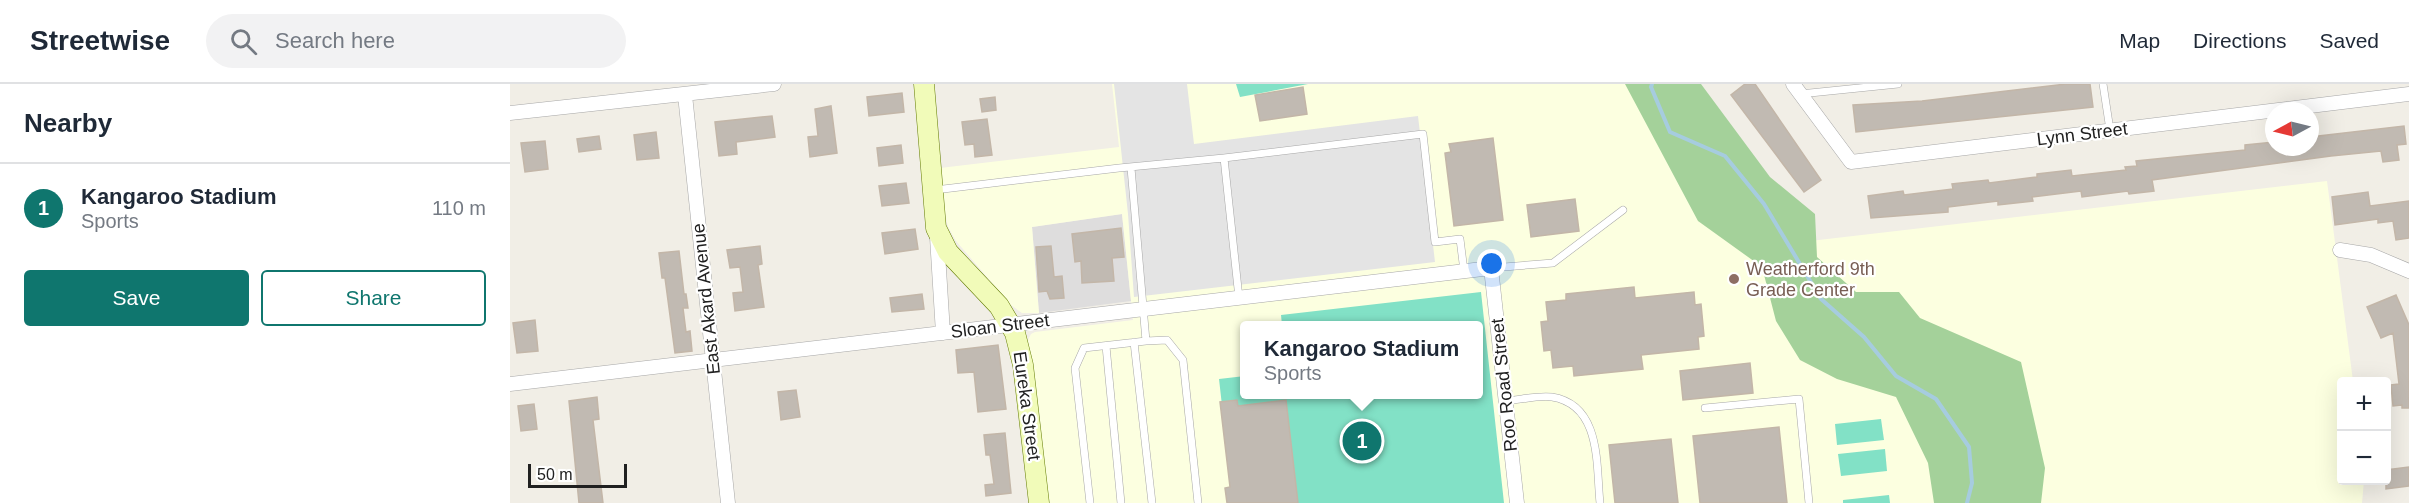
<!DOCTYPE html>
<meta charset="utf-8">
<style>
:root{--surface:#fff;--page:#f2f2f3;--text:#1f2937;--muted:#747a83;--line:#e0e1e3;--accent:#0f766e}
body{margin:0;font-family:Helvetica,sans-serif;background:var(--page);color:var(--text)}
.controls{position:absolute;right:18px;bottom:18px;display:grid;overflow:hidden;border-radius:6px;box-shadow:0 6px 24px #0002}
.controls button{width:54px;height:54px;display:grid;place-items:center;padding:0;border:0;border-bottom:2px solid var(--line);background:var(--surface);color:var(--text);font:30px sans-serif}
.compass{position:absolute;left:1755px;top:18px;width:54px;height:54px;border-radius:50%;background:var(--surface);box-shadow:0 6px 24px #0002;rotate:263deg}
.scale{position:absolute;left:18px;bottom:15px;width:99px;box-sizing:border-box;padding-left:6px;border:3px solid #202020;border-top:0;font-size:16px;line-height:21px;white-space:nowrap;color:#202020;-webkit-text-stroke:4px #fff;paint-order:stroke}
.you{position:absolute;left:982px;top:180px;width:21px;height:21px;margin:-15px;border:4px solid #fff;border-radius:50%;background:#1a73e8;box-shadow:0 0 0 9px #1a73e833}
.badge{display:grid;place-items:center;width:39px;height:39px;border-radius:50%;background:var(--accent);color:#fff;font-size:20px;font-weight:700}
.pin{position:absolute;translate:-50% -50%;border:3px solid #fff;box-shadow:0 2px 6px #0006}
.popup{position:absolute;left:730px;top:237px;width:243px;height:78px;box-sizing:border-box;display:grid;place-content:center;border-radius:6px;background:var(--surface);filter:drop-shadow(0 2px 4px #0005);font-size:20px;white-space:nowrap;color:var(--muted)}
.popup b{font-size:22px;color:var(--text)}
.popup::after{content:'';position:absolute;left:50%;top:100%;margin-left:-12px;border:12px solid transparent;border-top-color:var(--surface)}
.list{margin:0;padding:0;list-style:none}
h2{display:flex;justify-content:space-between;align-items:center;height:78px;margin:0;padding:0 24px;font-size:26px}
h2 small{font-size:20px;font-weight:400;color:var(--muted)}
.list li{display:grid;grid-template-columns:39px 1fr auto;gap:18px;align-items:center;box-sizing:border-box;height:90px;padding:0 24px;border-top:2px solid var(--line)}
.list b{display:block;font-size:22px;white-space:nowrap}
.list p{margin:0;font-size:20px;white-space:nowrap;color:var(--muted)}
.list em{font-size:20px;font-style:normal;color:var(--muted)}
.actions{display:flex;gap:12px;padding:18px 24px}
.actions a{flex:1;padding:14px 0;border:2px solid var(--accent);border-radius:6px;text-align:center;font-size:21px;color:var(--accent)}
.actions .main{background:var(--accent);color:#fff}
.icon{flex:none;width:33px;height:33px;fill:none;stroke:currentColor;stroke-width:2;stroke-linecap:round;stroke-linejoin:round}
.map{position:relative;flex:none;width:1899px;height:419px;overflow:hidden}
header{display:flex;align-items:center;gap:36px;box-sizing:border-box;height:84px;padding:0 30px;background:var(--surface);border-bottom:2px solid var(--line)}
header strong{font-size:28px}
nav{display:flex;gap:33px;margin-inline-start:auto;font-size:21px}
.search{width:420px;height:54px;background:var(--page);display:flex;align-items:center;gap:15px;box-sizing:border-box;padding:0 21px;border-radius:33px;color:var(--muted);font-size:22px}
main{display:flex}
aside{flex:1;background:var(--surface)}
.map>svg:first-child{display:block}
</style>
<header>
<strong>Streetwise</strong>
<div class="search"><svg class="icon" aria-label="search" viewBox="0 0 24 24"><circle cx="10" cy="10" r="6"/><path d="M15 15l6 6"/></svg>Search here</div>
<nav><a>Map</a><a>Directions</a><a>Saved</a></nav>
</header>
<main>
<aside>
<h2>Nearby<small></small></h2>
<ul class="list">
<li><span class="badge">1</span><div><b>Kangaroo Stadium</b><p>Sports</p></div><em>110 m</em></li>
</ul>
<div class="actions"><a class="main">Save</a><a>Share</a></div>
</aside>
<div class="map">
<svg width="1899" height="419" viewBox="0 0 1899 419">
<rect width="100%" height="100%" fill="#f1eee6"/>
<path fill="#dedddd" d="M612,130L621,217L529,229L522,143Z"/>
<path fill="#fcffe0" fill-rule="evenodd" d="M602,0H1142L1300,157L1817,97L1843,297L1832,298V396L1854,397L1852,419H537L518,256L521,250L525,248L623,236L612,130L522,143L529,229H512L501,221L446,157L438,143L433,120L430,84L609,63ZM735,242H969V310H735Z"/>
<path fill="#a4d19a" d="M1115,0H1191L1260,93L1305,130L1307,173L1346,208H1389L1410,234L1511,278L1535,384L1531,419H1424L1418,379L1386,313L1327,295L1290,276L1266,237L1252,183L1188,137Z"/>
<path fill="#82e1c6" d="M726,0H798L730,13Z
M971,208L994,419H723L709,295L735,292V310H969V242L772,241L771,231Z
M1371,335L1374,356L1327,361L1325,340Z
M1375,365L1377,387L1331,392L1328,370Z
M1379,411L1380,419H1333V416Z"/>
<path fill="#e4e4e4" d="M604,0H677L684,60L908,32L925,178L624,213L618,130Z"/>
<g fill="none" stroke-linecap="round" stroke-linejoin="round">
<path stroke="#a6ccdf" stroke-width="4" d="M1142,0L1141,3L1160,48L1215,72L1254,120L1311,215L1354,253L1386,292L1426,315L1459,363L1462,399L1457,419"/>
</g>
<path fill="#c1bab2" stroke="#c3b6a8" stroke-width="1.5" d="M1235,0H1245L1311,96L1294,108L1221,11Z
M1556,0H1580L1583,23L1346,48L1343,21L1412,17Z
M793,3L797,30L750,37L745,11Z
M392,9L394,28L359,32L357,13Z
M485,13L486,26L472,28L470,15Z
M321,22L327,69L300,73L298,53L308,52L305,25Z
M262,32L265,53L226,58L227,70L209,72L205,38Z
M477,35L482,71L465,73L464,60L455,61L452,38Z
M1894,42L1896,60L1887,61L1889,76L1873,78L1871,67L1821,72L1642,96L1644,107L1619,110L1618,107L1572,113L1571,107L1522,113L1523,117L1488,121V117L1438,123V128L1361,134L1358,112L1393,107L1394,111L1443,105L1442,100L1478,96L1479,99L1527,93V90L1561,86L1562,92L1616,86L1615,83L1627,82L1626,77L1735,66V61L1764,58V63H1800V53Z
M146,48L149,74L127,76L124,51Z
M89,52L91,65L69,68L67,55Z
M983,54L993,136L944,142L935,69L941,68L939,60Z
M35,57L38,85L15,88L11,59Z
M391,61L393,79L369,82L367,64Z
M396,99L399,119L372,122L369,102Z
M1858,108L1860,122L1899,117V154L1886,156L1883,137L1868,139V135L1825,141L1822,113Z
M1065,115L1069,147L1021,153L1017,121Z
M611,144L614,173L602,174L604,197L572,199L571,177L565,178L562,150Z
M405,145L408,165L375,170L372,149Z
M250,162L252,180L248,181L254,223L225,227L223,209L233,208L230,183L220,184L217,166Z
M541,162L544,193L552,192L554,214L540,215L537,207L529,208L526,163Z
M169,167L174,210H176L178,224H173L176,248L180,247L182,267L165,269L155,194H152L149,169Z
M1124,203L1125,214L1184,208L1185,221L1191,220L1194,252L1188,253L1189,265L1131,271L1133,285L1064,292L1063,282L1043,284L1041,266L1034,267L1031,238L1038,237L1036,218L1056,216V210Z
M412,210L414,225L382,228L380,214Z
M1886,211L1899,241V324H1892V321L1883,322L1881,301L1889,300L1883,249L1871,254L1857,223Z
M25,236L28,267L7,269L3,239Z
M488,261L496,325L468,328L464,288L448,289L446,266Z
M1240,279L1243,309L1173,316L1170,287Z
M286,306L290,333L271,336L268,308Z
M87,313L89,335L83,336L93,419H69L59,317Z
M727,316L728,322L776,316L788,419H717L715,404L720,403L710,318Z
M24,320L27,345L11,347L8,322Z
M1269,343L1277,419H1190L1183,352Z
M495,349L501,409L476,412L475,401L484,400L480,371H476L474,351Z
M1161,355L1168,419H1105L1099,361Z
M1899,383V402L1876,405V386Z"/>
<g fill="none" stroke-linecap="round" stroke-linejoin="round">
<g stroke="#a7a7a7" stroke-width="8">
<path id="lane" d="M1593,0L1600,46
M1290,10L1388,0
M714,74L913,50L925,158L950,155L954,187
M621,84L636,257L657,256L673,276L688,419
M425,106L609,84L714,74L729,214
M981,184L1043,179L1113,126
M624,258L642,419
M596,262L611,419
M995,317C1010,316 1028,311 1042,313C1092,321 1086,382 1090,419
M1195,324L1289,315L1299,419
M580,419L565,284L574,264L636,257"/>
</g>
<g stroke="#a7a7a7" stroke-width="15">
<path id="street" d="M1283,0L1341,78L1899,10
M175,11L218,419
M0,29L264,0
M427,153L433,249
M1830,166L1861,171L1899,187
M0,300L981,184L1007,419"/>
</g>
<g stroke="#627b02" stroke-width="21">
<path id="secondary" d="M414,0L426,144L438,168L489,222L505,249L513,281L529,419"/>
</g>
<use href="#lane" stroke="#fff" stroke-width="7"/>
<use href="#street" stroke="#fff" stroke-width="14"/>
<use href="#secondary" stroke="#f1fbb9" stroke-width="20"/>
</g>
<circle fill="#8d6e63" stroke="#fff" stroke-width="2" cx="1224" cy="195" r="6"/>
<g text-anchor="middle" stroke-width="4.5" stroke-linejoin="round" paint-order="stroke">
<g font-size="18" fill="#202020" stroke="#fff">
<text transform="translate(1572 50) rotate(-7)" y="6">Lynn Street</text>
<text transform="translate(196 215) rotate(-96)" y="6">East Akard Avenue</text>
<text transform="translate(490 242) rotate(-7)" y="6">Sloan Street</text>
<text transform="translate(994 301) rotate(-96)" y="6">Roo Road Street</text>
<text transform="translate(517 322) rotate(82)" y="6">Eureka Street</text>
</g>
<g font-size="18" fill="#785e54" stroke="#fff" text-anchor="start">
<text x="1236" y="191">Weatherford 9th<tspan x="1236" dy="21">Grade Center</tspan></text>
</g>
</g>
</svg>
<div class="controls">
<button>+</button>
<button>−</button>
</div>
<svg class="compass" viewBox="-18 -18 36 36"><path d="M0-13l5 13h-10z" fill="#e53935"/><path d="M0 13l5-13h-10z" fill="#747a83"/></svg>
<div class="scale">50 m</div>
<div class="you"></div>
<div class="pin badge" style="left:852px;top:357px">1</div>
<div class="popup"><b>Kangaroo Stadium</b>Sports</div>
</div>
</main>
